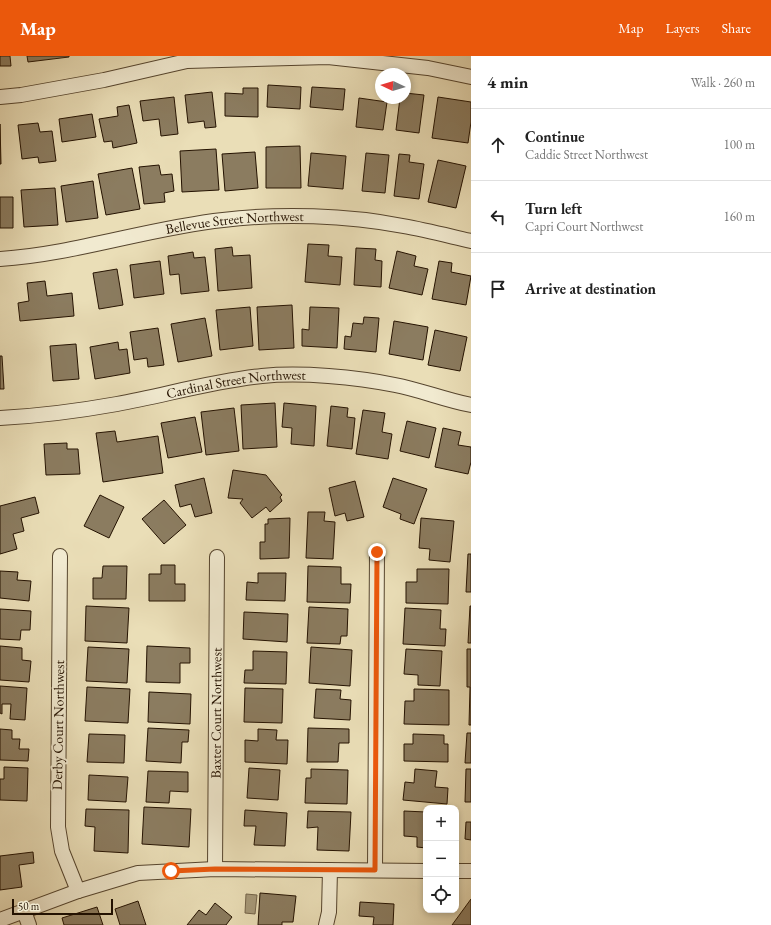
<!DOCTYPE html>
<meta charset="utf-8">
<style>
:root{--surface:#fff;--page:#f2f2f2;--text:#222;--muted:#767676;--line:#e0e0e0;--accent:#ea580c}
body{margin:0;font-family:"EB Garamond",serif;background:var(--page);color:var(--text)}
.controls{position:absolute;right:12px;bottom:12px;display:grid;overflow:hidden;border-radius:8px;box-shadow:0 2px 6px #0003}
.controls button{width:36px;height:36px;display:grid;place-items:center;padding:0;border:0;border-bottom:1px solid var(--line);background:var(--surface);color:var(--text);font:20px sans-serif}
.compass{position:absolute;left:375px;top:12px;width:36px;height:36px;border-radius:50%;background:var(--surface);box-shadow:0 2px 6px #0003;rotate:274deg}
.scale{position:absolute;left:12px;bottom:10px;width:101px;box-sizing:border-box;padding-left:4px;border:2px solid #241201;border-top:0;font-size:11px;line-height:14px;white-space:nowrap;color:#241201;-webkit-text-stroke:3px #f1ead0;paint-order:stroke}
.stop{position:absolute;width:12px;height:12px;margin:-9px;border:3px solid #ea580c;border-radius:50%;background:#fff}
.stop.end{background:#ea580c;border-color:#fff;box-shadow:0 1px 4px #0008}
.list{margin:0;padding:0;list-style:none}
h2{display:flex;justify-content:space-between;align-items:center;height:52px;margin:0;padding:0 16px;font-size:17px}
h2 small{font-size:13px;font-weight:400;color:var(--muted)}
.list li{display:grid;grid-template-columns:26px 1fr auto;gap:12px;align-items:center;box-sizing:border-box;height:72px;padding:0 16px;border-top:1px solid var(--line)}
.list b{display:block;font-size:15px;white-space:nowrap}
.list p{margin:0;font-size:13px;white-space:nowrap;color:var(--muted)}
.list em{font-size:13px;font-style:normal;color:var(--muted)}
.icon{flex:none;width:22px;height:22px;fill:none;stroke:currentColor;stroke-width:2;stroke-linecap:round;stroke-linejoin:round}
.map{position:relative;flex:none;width:471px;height:869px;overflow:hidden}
header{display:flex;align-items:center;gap:24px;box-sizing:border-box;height:56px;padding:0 20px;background:var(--accent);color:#fff}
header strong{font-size:19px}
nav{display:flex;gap:22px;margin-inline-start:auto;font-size:14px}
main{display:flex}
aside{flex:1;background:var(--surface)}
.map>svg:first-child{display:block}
</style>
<header>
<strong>Map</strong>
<nav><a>Map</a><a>Layers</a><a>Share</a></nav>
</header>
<main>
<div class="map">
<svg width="471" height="869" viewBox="0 0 471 869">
<rect width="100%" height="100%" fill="#eadeb7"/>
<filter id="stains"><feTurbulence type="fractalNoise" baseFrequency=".005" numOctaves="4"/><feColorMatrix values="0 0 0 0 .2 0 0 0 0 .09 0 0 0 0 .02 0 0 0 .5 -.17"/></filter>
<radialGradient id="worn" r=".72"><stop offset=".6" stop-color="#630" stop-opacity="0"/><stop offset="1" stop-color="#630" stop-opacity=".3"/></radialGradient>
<path fill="#a79979" stroke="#736349" d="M246,838L257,839L255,858L245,857Z"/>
<path fill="#8b7c60" stroke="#241201" d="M0,0H10L11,10H0Z
M27,0H69V1L28,6Z
M268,29L301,31L300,53L267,51Z
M312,31L345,33L343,54L310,51Z
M243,32H258V61L225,60V37L243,38Z
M212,36L216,71L205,72L204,65L188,67L185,39Z
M405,37L424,39L419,77L396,74L400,42H405Z
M174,41L178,78L161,80L159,63L143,65L140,45Z
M438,41L471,46V66L468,87L432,82Z
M359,42L387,46L383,74L356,71Z
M129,49L137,87L113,92L112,85L104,86L99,63L118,60L117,51Z
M92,58L96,81L62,86L59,63Z
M38,67L40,76L52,75L56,105L39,107L38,101L22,103L18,69Z
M0,68L1,108H0Z
M300,90L301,132H266V91Z
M216,93L219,134L182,136L180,95Z
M255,96L258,132L225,135L222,98Z
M311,97L346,100L343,133L308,130Z
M366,97L389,99L385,137L362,135Z
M399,98L410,99L409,106L424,108L419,143L394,140Z
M438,104L466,110L456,152L428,146Z
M159,109L161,119L172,118L174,135L164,137L165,146L144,148L139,111Z
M132,112L140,153L106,159L98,118Z
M93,125L98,162L66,166L61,130Z
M55,132L58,169L24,171L21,134Z
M0,141H13V172H0Z
M308,188L329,189L328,200L342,201L340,229L305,226Z
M232,191L233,200L250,199L252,232L218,235L215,193Z
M356,192L376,193L375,204L382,205L381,231L354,229Z
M397,195L416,200L414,210L428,213L422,239L389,232Z
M193,196L194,202L205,201L209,235L181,238L179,218L170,219L168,200Z
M160,205L164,238L134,242L130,209Z
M439,205L452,207L451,216L471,220L466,249L432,243Z
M117,213L123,249L99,253L93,217Z
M45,225L47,240L72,237L74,260L20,265L18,247L29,245L27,227Z
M292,249L294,292L259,294L257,251Z
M250,251L253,290L220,294L216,254Z
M310,251L339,252L337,292L302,290V273L309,274Z
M364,261L379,262L376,296L344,293L345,280L351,281L353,267L363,268Z
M205,262L212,300L178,306L171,268Z
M394,265L428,271L423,304L389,298Z
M158,272L164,309L148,311L147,302L134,304L130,276Z
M435,274L467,281L460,315L428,309Z
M118,286L119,294L127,293L130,317L95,323L90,291Z
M76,288L79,323L53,325L50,290Z
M0,300H2L4,333H0Z
M275,347L277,391L243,393L241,349Z
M284,347L316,350L314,390L291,388L292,372L282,371Z
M331,350L348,352L347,361L355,362L352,393L327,390Z
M234,352L239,395L206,399L201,356Z
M363,354L385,357L382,376L392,378L388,403L356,398Z
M195,361L202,396L168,402L161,367Z
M407,365L436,372L429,402L400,395Z
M443,372L461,376L458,389L471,391V406L468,418L435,411Z
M115,375L117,386L158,380L163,417L103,426L96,377Z
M67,387V393H78L80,418L46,419L44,388Z
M233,414L266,419L282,439L280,441L282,445L270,456L266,451L252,462L240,447L243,443L228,442Z
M204,422L212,457L195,461L191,448L180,451L175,429Z
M393,422L427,433L414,468L400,463L401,458L383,451Z
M355,425L364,461L347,465L345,457L335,460L329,432Z
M100,439L124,451L109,482L84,470Z
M35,441L39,457L21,462L24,475L13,478L17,493L0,498V450Z
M164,444L186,469L164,488L142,463Z
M308,456H325L324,465L335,466L333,503L306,502Z
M290,462L289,502L260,503V486H265V468H268V463Z
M421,462L454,465L450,506L429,504L430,493L419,492Z
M468,498H471V536H466Z
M161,509H175V528H185V545H149V518H161Z
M103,510H127L126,543H93V522H102Z
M308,510L341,511V528H351L350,547L307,546Z
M417,513H449L448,548L406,547V526H417Z
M0,515L18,516L17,524L31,525L29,545L0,542Z
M258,517H286L285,545L246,544L247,526L258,527Z
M86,550L129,552L127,587L85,585Z
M470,550H471V587H468Z
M309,551L348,553L347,580H341L340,588L307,587Z
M405,552L441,554L440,573H446L445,590L403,588Z
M0,553L31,555L30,574H21L20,584L0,583Z
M244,556L288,558L287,586L243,583Z
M0,590L22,592V604L31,605L29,626L0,624Z
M147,590L190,592V607H180V627L146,626Z
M88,591L129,593L127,627L86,625Z
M311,591L352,594L350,630L309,627Z
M406,593L442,595L440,630L418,629V619L404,618Z
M467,593H471V669H469L470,631H467Z
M253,595L287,596L286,628L244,627L245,614H253Z
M0,630L27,632L25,664L10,663L11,648H2V658L0,657Z
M87,631L130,633L128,667L85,665Z
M245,632L283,633L282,667L244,666Z
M316,633L341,634L340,643L351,644L350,664L314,662Z
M414,633L449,634V669L404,668L405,645H414Z
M149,636L191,638L190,668L148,666Z
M148,672L189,674L188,686H182L181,707L146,705Z
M308,672L349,673V687H339L338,706H307Z
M0,673L12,674V683H20L19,693H29L28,705L0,704Z
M258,673L277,674L276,684H288L287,708L245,706V684L258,685Z
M467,677H471V707H465Z
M89,678L125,679L124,707L87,706Z
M413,678L444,679V688H448V706L404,705V688H413Z
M4,711L28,712L27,745L0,744V723H4Z
M249,712L280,714L278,744L247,742Z
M311,713L348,714L347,748L305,747L306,722H311Z
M415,713L437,715L435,731L448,732L447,748L403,744L405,726L414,727Z
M466,713H471V746H465Z
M148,715L188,716V736L170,735L169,747L146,746Z
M89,719L128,721L126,746L88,744Z
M144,751L191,753L189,791L142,788Z
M86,753L129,754L128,797L94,795L95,771L85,770Z
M245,754L287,757L285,790L254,789L256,770H244Z
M308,755L351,756L349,795L317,794L318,771L307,772Z
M404,755L426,756V792L417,791V781L404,780Z
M466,766H471V784L465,783Z
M33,796L34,807L19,809L22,831L0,834V800Z
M260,837L296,840L293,866H282V869H258Z
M471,843V869H452Z
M138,845L146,869H120L115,853Z
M360,846L394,848L393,869H373L374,861L359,860Z
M215,847L232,861L226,869H187L199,854L206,859Z
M97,851L103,869H64L62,862Z"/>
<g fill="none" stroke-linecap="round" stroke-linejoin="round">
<g stroke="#56452e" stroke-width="16">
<g id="minor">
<path d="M0,41L21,39L104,24L187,5L328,1L428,12L471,21"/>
<path id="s1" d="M0,203C76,198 148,172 223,164C280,157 347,159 403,170C426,174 449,180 471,185"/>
<path id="s2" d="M0,362C39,360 78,355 117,348C166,339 213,325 262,320C301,316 356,321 395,329C421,334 445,344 471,349"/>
<path d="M60,500L58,771L62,795L78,835"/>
<path id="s3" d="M215,813L217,501"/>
<path d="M375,814L377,496"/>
<path d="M456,815H471"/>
<path d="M24,855L29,869"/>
<path d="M0,864L78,835L138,817L215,813L426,815"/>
<path d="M326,869L329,856L330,814"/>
</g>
</g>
<use href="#minor" stroke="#f1ead0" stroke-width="14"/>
</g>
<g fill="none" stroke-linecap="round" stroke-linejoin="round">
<path stroke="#ea580c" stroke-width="5" d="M171,815L215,813L375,814L377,496"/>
</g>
<g text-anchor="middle" stroke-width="4" stroke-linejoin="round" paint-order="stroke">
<g font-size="14" fill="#241201" stroke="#f1ead0">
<text dy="5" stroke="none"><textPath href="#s1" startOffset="238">Bellevue Street Northwest</textPath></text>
<text dy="5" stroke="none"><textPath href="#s2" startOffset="239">Cardinal Street Northwest</textPath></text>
<text dy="5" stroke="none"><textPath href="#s3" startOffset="156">Baxter Court Northwest</textPath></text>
<text transform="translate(58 669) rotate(-89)" y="5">Derby Court Northwest</text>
</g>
</g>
<rect width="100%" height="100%" filter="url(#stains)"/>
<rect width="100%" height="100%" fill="url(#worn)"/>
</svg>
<div class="controls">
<button>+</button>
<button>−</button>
<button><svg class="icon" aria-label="locate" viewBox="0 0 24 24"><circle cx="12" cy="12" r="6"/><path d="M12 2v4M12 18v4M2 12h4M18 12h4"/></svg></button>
</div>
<svg class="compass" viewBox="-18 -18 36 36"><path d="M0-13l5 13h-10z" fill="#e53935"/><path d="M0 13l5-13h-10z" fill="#767676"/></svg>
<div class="scale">50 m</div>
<div class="stop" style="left:171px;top:815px"></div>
<div class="stop end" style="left:377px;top:496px"></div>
</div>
<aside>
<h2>4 min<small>Walk · 260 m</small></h2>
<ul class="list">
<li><svg class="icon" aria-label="ahead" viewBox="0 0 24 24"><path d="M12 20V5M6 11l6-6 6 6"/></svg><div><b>Continue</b><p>Caddie Street Northwest</p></div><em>100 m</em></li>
<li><svg class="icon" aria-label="left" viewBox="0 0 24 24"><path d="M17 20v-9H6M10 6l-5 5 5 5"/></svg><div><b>Turn left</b><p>Capri Court Northwest</p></div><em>160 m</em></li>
<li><svg class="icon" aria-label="arrive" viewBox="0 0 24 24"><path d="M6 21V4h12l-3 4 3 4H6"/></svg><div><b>Arrive at destination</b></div></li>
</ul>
</aside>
</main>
